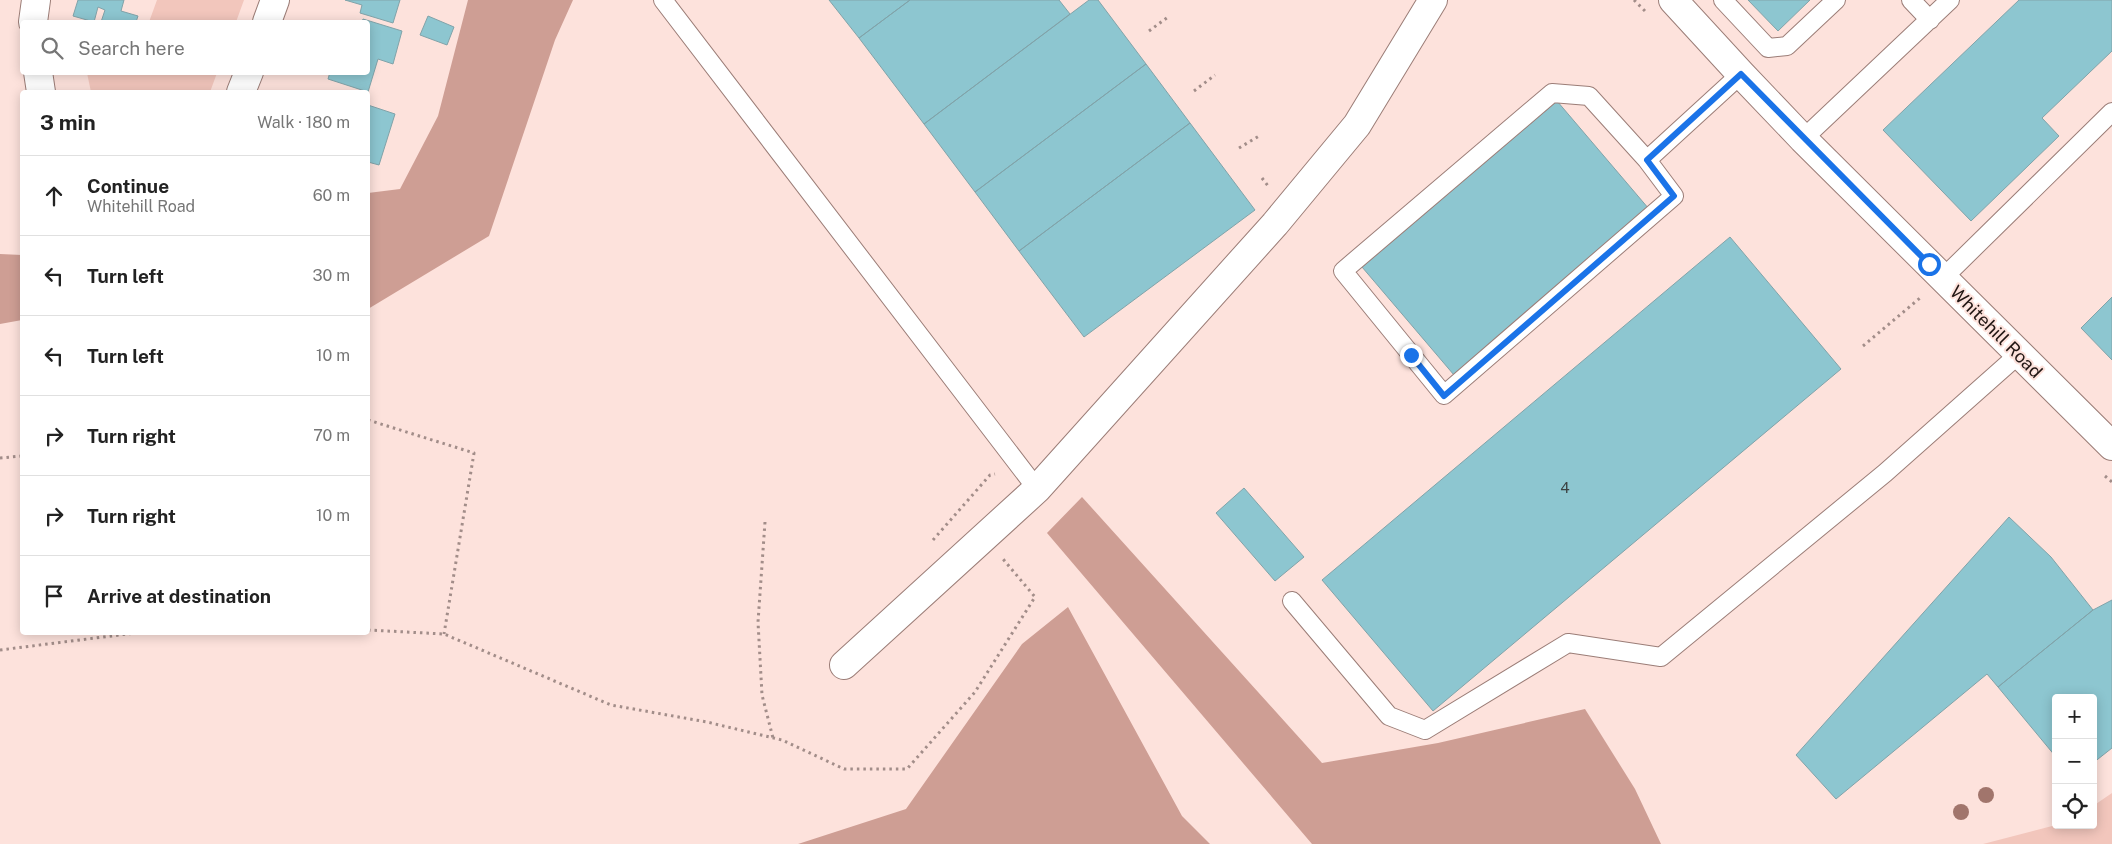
<!DOCTYPE html>
<meta charset="utf-8">
<style>
:root{--surface:#fff;--page:#f2f2f2;--text:#222;--muted:#767676;--line:#e0e0e0}
body{margin:0;font-family:"Public Sans",sans-serif;background:var(--page);color:var(--text)}
.controls{position:absolute;right:15px;bottom:15px;display:grid;overflow:hidden;border-radius:5px;box-shadow:0 2px 12px #0003}
.controls button{width:45px;height:45px;display:grid;place-items:center;padding:0;border:0;border-bottom:1px solid var(--line);background:var(--surface);color:var(--text);font:25px sans-serif}
.stop{position:absolute;width:15px;height:15px;margin:-11px;border:4px solid #1a73e8;border-radius:50%;background:#fff}
.stop.end{background:#1a73e8;border-color:#fff;box-shadow:0 1px 5px #0008}
.list{margin:0;padding:0;list-style:none}
h2{display:flex;justify-content:space-between;align-items:center;height:65px;margin:0;padding:0 20px;font-size:21px}
h2 small{font-size:16px;font-weight:400;color:var(--muted)}
.list li{display:grid;grid-template-columns:32px 1fr auto;gap:15px;align-items:center;box-sizing:border-box;height:80px;padding:0 20px;border-top:1px solid var(--line)}
.list b{display:block;font-size:19px;white-space:nowrap}
.list p{margin:0;font-size:16px;white-space:nowrap;color:var(--muted)}
.list em{font-size:16px;font-style:normal;color:var(--muted)}
.icon{flex:none;width:28px;height:28px;fill:none;stroke:currentColor;stroke-width:2;stroke-linecap:round;stroke-linejoin:round}
.map{position:relative;flex:none;width:2112px;height:844px;overflow:hidden}
.search{position:absolute;background:var(--surface);box-shadow:0 2px 12px #0003;left:20px;top:20px;width:350px;height:55px;display:flex;align-items:center;gap:12px;box-sizing:border-box;padding:0 18px;border-radius:5px;color:var(--muted);font-size:19px}
.panel{position:absolute;background:var(--surface);box-shadow:0 2px 12px #0003;left:20px;top:90px;width:350px;height:545px;border-radius:5px}
.map>svg:first-child{display:block}
</style>
<div class="map">
<svg width="2112" height="844" viewBox="0 0 2112 844">
<rect width="100%" height="100%" fill="#fde2dc"/>
<path fill="#f2c6bc" d="M157,0H244L236,22H149Z
M87,73V72L217,73L210,92H91Z
M2112,793V844H1983L2056,825H2093V806Z"/>
<path fill="#ce9e94" d="M468,0H573L555,40L489,236L368,309V193L400,189L438,116Z
M0,254L22,255V320L0,324Z
M1082,497L1322,763L1438,743L1585,709L1635,789L1661,844H1312L1047,533Z
M1068,607L1182,816L1210,844H798L906,809L1022,644Z"/>
<path fill="#8dc6d0" stroke="#81a3a9" d="M78,0H124L121,11L138,16L136,22H101L105,10L98,7L94,22L73,16Z
M345,0H400L393,23L360,13L362,5Z
M829,0H910L859,38Z
M910,0H1059L1070,14L924,124L859,38Z
M1089,0H1098L1146,64L975,192L924,124Z
M1748,0H1810L1778,31Z
M2019,0H2112V51L2042,118L2059,136L1971,221L1883,130Z
M428,16L454,27L447,45L420,35Z
M363,19L402,31L393,64L378,59L368,92L328,79L330,72H368V22H362Z
M1146,64L1190,123L1019,251L975,192Z
M1557,101L1649,209L1454,375L1362,267Z
M368,105L395,114L379,165L368,162Z
M1190,123L1255,210L1084,337L1019,251Z
M1730,237L1841,369L1433,711L1322,580Z
M2112,297V360L2081,328Z
M1244,488L1304,557L1275,581L1216,513Z
M2009,517L2051,557L2093,610L1998,687L1987,674L1836,799L1796,755Z
M2112,600V748L2093,763V698H2056V757L1998,687L2093,610Z"/>
<g fill="none" stroke-linecap="round" stroke-linejoin="round">
<g stroke="#9b7d77" stroke-width="20">
<path id="service" d="M663,0L1037,489
M1723,0L1768,48L1787,46L1836,0
M1911,0L1930,20
M1552,93L1589,96L1647,160L1674,196L1444,395L1343,271Z
M1803,139L1950,0
M1647,160L1741,74
M1943,278L2112,112
M1292,601L1389,716L1425,730L1568,643L1661,657L1885,473L2018,355"/>
</g>
<g stroke="#9b7d77" stroke-width="30">
<path id="minor" d="M1673,0L1741,74L1803,139L2112,446
M33,22L36,0
M267,22L275,0
M38,72L41,92
M241,92L249,72
M844,665L1037,489L1275,224L1357,125L1433,0"/>
</g>
<path stroke="#a28d89" stroke-width="3" stroke-dasharray="2.5 4" stroke-linecap="butt" d="M1634,0L1645,11
M1149,31L1168,17
M1194,91L1215,75
M1239,148L1259,136
M1262,178L1268,186
M1863,346L1920,298
M368,420L474,453L444,634
M0,458L22,456
M2105,476L2112,482
M765,522L758,622L762,695L773,738
M933,540L990,475L995,474
M368,630L444,634L611,705L707,722L782,740L844,769H907L975,692L1035,597L1003,559
M0,650L143,632"/>
<use href="#service" stroke="#fff" stroke-width="18"/>
<use href="#minor" stroke="#fff" stroke-width="28"/>
</g>
<g fill="#a1756c">
<circle cx="1986" cy="795" r="8"/>
<circle cx="1961" cy="812" r="8"/>
</g>
<g fill="none" stroke-linecap="round" stroke-linejoin="round">
<path stroke="#1a73e8" stroke-width="6" d="M1411,355L1444,396L1674,196L1647,160L1741,74L1929,264"/>
</g>
<g text-anchor="middle" stroke-width="4" stroke-linejoin="round" paint-order="stroke">
<g font-size="15" fill="#3c4242">
<text x="1565" y="493">4</text>
</g>
<g font-size="18" fill="#211613" stroke="#fde2dc">
<text transform="translate(1996 332) rotate(45)" y="6">Whitehill Road</text>
</g>
</g>
</svg>
<div class="controls">
<button>+</button>
<button>−</button>
<button><svg class="icon" aria-label="locate" viewBox="0 0 24 24"><circle cx="12" cy="12" r="6"/><path d="M12 2v4M12 18v4M2 12h4M18 12h4"/></svg></button>
</div>
<div class="stop" style="left:1929px;top:264px"></div>
<div class="stop end" style="left:1411px;top:355px"></div>
<div class="search"><svg class="icon" aria-label="search" viewBox="0 0 24 24"><circle cx="10" cy="10" r="6"/><path d="M15 15l6 6"/></svg>Search here</div>
<section class="panel">
<h2>3 min<small>Walk · 180 m</small></h2>
<ul class="list">
<li><svg class="icon" aria-label="ahead" viewBox="0 0 24 24"><path d="M12 20V5M6 11l6-6 6 6"/></svg><div><b>Continue</b><p>Whitehill Road</p></div><em>60 m</em></li>
<li><svg class="icon" aria-label="left" viewBox="0 0 24 24"><path d="M17 20v-9H6M10 6l-5 5 5 5"/></svg><div><b>Turn left</b></div><em>30 m</em></li>
<li><svg class="icon" aria-label="left" viewBox="0 0 24 24"><path d="M17 20v-9H6M10 6l-5 5 5 5"/></svg><div><b>Turn left</b></div><em>10 m</em></li>
<li><svg class="icon" aria-label="right" viewBox="0 0 24 24"><path d="M7 20v-9h11M14 6l5 5-5 5"/></svg><div><b>Turn right</b></div><em>70 m</em></li>
<li><svg class="icon" aria-label="right" viewBox="0 0 24 24"><path d="M7 20v-9h11M14 6l5 5-5 5"/></svg><div><b>Turn right</b></div><em>10 m</em></li>
<li><svg class="icon" aria-label="arrive" viewBox="0 0 24 24"><path d="M6 21V4h12l-3 4 3 4H6"/></svg><div><b>Arrive at destination</b></div></li>
</ul>
</section>
</div>
